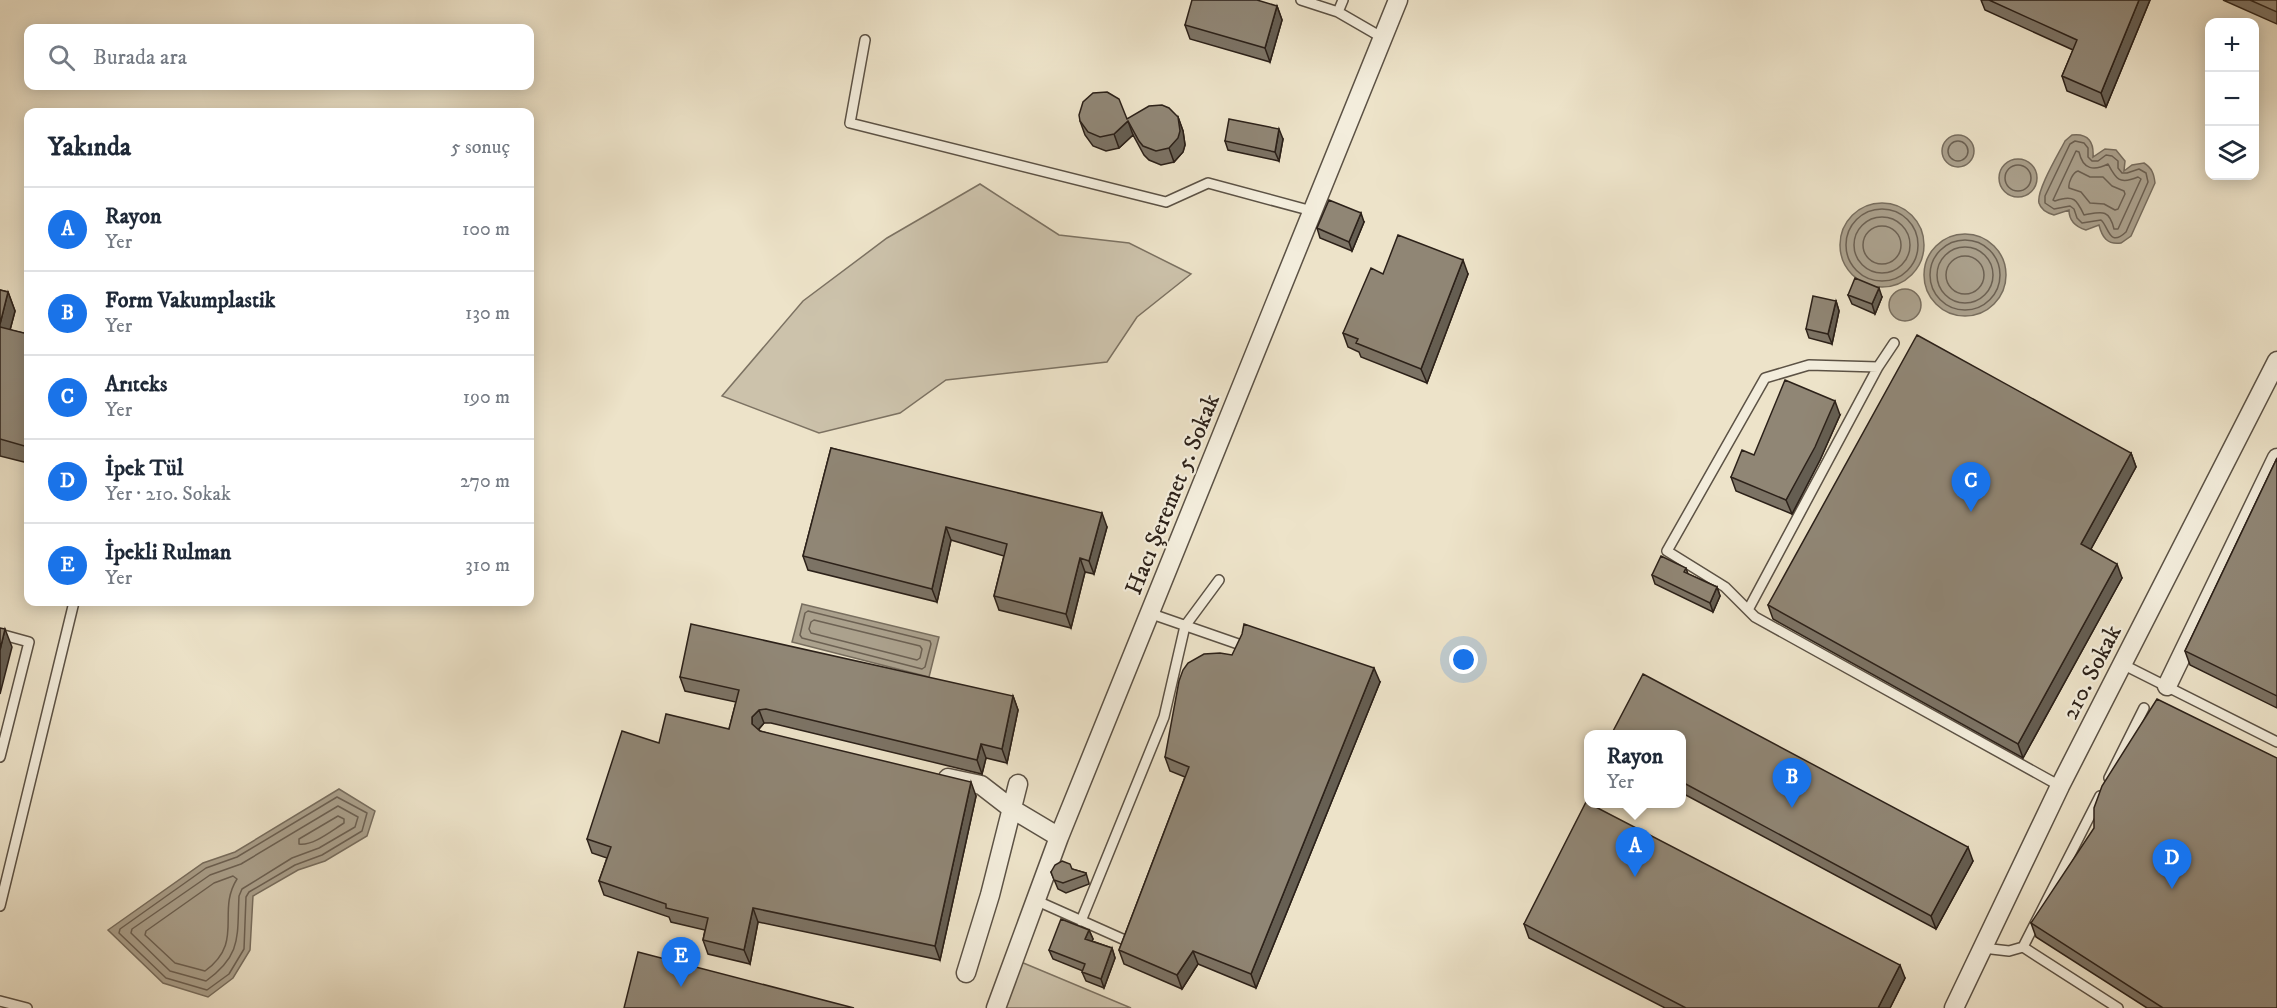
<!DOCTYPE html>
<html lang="tr">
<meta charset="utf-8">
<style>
:root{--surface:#fff;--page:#f6f6f7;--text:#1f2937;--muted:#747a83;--line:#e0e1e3;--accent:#1a73e8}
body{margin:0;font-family:"IM FELL DW Pica",serif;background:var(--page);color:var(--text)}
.controls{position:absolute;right:18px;top:18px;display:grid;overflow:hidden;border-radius:12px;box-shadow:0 3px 15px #0003}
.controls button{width:54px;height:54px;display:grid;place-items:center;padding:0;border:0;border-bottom:2px solid var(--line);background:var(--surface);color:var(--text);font:30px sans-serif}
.you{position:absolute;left:1464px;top:660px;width:21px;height:21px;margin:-15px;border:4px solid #fff;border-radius:50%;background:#1a73e8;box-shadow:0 0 0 9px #1a73e833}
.badge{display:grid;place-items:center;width:39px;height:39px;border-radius:50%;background:var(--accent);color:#fff;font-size:20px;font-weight:700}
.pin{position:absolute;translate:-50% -50px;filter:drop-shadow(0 2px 3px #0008)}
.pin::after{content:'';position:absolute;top:32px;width:21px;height:18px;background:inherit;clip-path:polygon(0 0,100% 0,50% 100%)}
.popup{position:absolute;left:1584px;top:730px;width:102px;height:78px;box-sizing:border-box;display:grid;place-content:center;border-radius:12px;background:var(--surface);filter:drop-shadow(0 2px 4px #0005);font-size:20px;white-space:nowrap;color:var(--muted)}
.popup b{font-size:22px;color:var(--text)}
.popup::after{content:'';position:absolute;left:50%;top:100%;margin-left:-12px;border:12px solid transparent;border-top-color:var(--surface)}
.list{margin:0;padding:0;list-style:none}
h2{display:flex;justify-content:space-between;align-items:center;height:78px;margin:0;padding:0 24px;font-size:26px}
h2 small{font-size:20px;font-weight:400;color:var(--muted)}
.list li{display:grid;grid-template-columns:39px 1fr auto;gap:18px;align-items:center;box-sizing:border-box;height:84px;padding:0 24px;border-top:2px solid var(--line)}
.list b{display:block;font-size:22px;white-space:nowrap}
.list p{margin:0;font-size:20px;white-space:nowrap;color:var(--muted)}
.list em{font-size:20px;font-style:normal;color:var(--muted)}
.icon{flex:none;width:33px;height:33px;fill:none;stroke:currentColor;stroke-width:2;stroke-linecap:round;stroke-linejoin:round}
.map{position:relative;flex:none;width:2277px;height:1008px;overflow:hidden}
.search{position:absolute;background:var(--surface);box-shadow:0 3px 15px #0003;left:24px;top:24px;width:510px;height:66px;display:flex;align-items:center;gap:15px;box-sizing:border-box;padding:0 21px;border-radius:12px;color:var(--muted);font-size:22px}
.panel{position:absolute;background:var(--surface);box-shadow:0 3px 15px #0003;left:24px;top:108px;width:510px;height:498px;border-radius:12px}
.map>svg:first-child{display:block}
</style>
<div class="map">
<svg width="2277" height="1008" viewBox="0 0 2277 1008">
<rect width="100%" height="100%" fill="#ede3c9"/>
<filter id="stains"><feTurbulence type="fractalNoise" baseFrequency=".00333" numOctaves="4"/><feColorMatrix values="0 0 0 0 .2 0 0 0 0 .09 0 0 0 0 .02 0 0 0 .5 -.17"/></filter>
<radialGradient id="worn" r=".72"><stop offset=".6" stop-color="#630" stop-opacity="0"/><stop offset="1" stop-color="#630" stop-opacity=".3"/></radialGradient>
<path fill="#ccc2ab" stroke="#7c7262" stroke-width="1.5" d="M980,184L1059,235L1129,243L1191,274L1137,317L1107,362L946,380L900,413L819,433L722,396L803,301L887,238Z
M1021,962L1131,1008H1004Z"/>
<path fill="#aba18d" stroke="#786e5f" stroke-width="1.5" d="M1942 151a16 16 0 1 1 32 0a16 16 0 1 1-32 0Z
M2072,135C2089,133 2094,143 2093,157L2105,149L2116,150L2125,161L2124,171L2132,165L2144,163C2152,168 2154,174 2155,183L2131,236L2121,243C2107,245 2102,237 2099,225L2086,230C2076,227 2069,221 2069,210L2054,215C2047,213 2041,210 2039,203C2036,191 2059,153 2065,141Z
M1999 178a19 19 0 1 1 38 0a19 19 0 1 1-38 0Z
M1840 245a42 42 0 1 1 84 0a42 42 0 1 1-84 0Z
M1924 275a41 41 0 1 1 82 0a41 41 0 1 1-82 0Z
M1889 305a16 16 0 1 1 32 0a16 16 0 1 1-32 0Z
M802,604L939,637L929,677L792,642Z
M339,789L375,811L367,836L325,861L298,870L253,896L250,950L233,978L208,997L163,983L108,930L203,863L235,852Z"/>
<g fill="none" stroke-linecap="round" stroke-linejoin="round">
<path stroke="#6c6153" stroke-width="1.5" d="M1948 151a10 10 0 1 1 20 0a10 10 0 1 1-20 0Z
M2075,141L2084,143L2088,148V157L2092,161H2098L2106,155L2112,156L2118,161V168L2122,173H2127L2139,169L2146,173L2148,182L2126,232C2109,248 2109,227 2101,220L2082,223L2077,218L2074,209L2070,206L2054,209L2045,203V196L2070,144Z
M2076,151L2079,152C2083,170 2094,171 2108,164C2116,179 2119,185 2138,177L2141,179L2118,229H2114C2109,208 2101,212 2084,215C2077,200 2074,194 2055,201L2053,200Z
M2005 178a13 13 0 1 1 26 0a13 13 0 1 1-26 0Z
M2078,171L2090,177H2103L2112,186L2124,191L2125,194L2118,209L2115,210L2104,204L2090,203L2081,192L2069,188C2068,183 2073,172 2078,171Z
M1846 245a36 36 0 1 1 72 0a36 36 0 1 1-72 0Z
M1854 245a28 28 0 1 1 56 0a28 28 0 1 1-56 0Z
M1863 245a19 19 0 1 1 38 0a19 19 0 1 1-38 0Z
M1930 275a35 35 0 1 1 70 0a35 35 0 1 1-70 0Z
M1937 275a28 28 0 1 1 56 0a28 28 0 1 1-56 0Z
M1946 275a19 19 0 1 1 38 0a19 19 0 1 1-38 0Z
M808,611L930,641L931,644L925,667L922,669L802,638L800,635L805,613Z
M814,620L920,646L922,649L920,658L917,660L811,633L809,629L811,622Z
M337,797L367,813L362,831L322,855L295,865L249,892L246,897L244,949L229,974L207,990L166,978L119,933L120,929L206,868L237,857Z
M338,806L358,817L355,827L319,848L292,858L242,889L239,896C237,937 242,955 206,981L170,971L131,933L132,929L210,875L241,864Z
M338,816L344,819V823C331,831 313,846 299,844V839Z
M233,876L237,879C216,912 245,942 205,971L175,963L145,935L146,931L214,883Z"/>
<g stroke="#5c5245" stroke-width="12">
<path id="service" d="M1301,0L1338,12L1383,38
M1338,12L1343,0
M865,40L850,123L1166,202L1208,183L1312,211
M1878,367L1809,365L1765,378L1667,551L1725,587L1755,617L2060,786
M1748,610L1878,367L1894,343
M1149,613L1241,645
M0,634L29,642L0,757
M2122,664L2277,742
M2109,778L2144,708
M2100,796L2023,947L2118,1008
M1035,900L1127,941
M0,906L74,602
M1081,921L1164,717L1185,626L1219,580
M1983,948L2009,951L2023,947
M0,1001L27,1008"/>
</g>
<g stroke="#5c5245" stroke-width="21">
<path id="minor" d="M2167,686L2277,458
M948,778L981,785L1012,809L1059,837
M966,973L990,895L1018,784
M996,1008L1059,837L1398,0
M1954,1008L2060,786L2277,361"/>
</g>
<use href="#service" stroke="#f3eddc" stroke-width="9"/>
<use href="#minor" stroke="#f3eddc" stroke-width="18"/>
</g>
<path fill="#7c7365" stroke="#2c2119" stroke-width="1.5" d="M1981,0H2150L2106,107L2067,91L2062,76L2073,50L1985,10Z
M2223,0H2277V24Z
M1277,6L1282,20L1270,62L1190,39L1185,25Z
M1178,117L1183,131L1185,145L1183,152L1174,162L1161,165L1149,160L1144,155L1133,135L1119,148L1106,151L1093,146L1085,135L1080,121L1127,119Z
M1283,139L1279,161L1228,150L1225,141Z
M1364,222L1352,251L1320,238L1317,228Z
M1383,274H1468L1427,383L1361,357L1359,352L1348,347L1343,333Z
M0,290L8,292L15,311L10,330L28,334V463L0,456Z
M1848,295L1882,297L1875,314L1852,304Z
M1836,301L1839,311L1832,344L1809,338L1806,329Z
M1840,415L1820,460L1792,514L1736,491L1731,477L1754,455Z
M831,448L1107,527L1094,574L1085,572L1071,628L999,610L994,596L1004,556L951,540L937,602L808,570L803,556Z
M2131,453L2136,467L2091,549L2122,578L2023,758L1773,619L1768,605Z
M2277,458V708L2190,665L2185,651Z
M1686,568L1688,574L1717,587L1720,596L1713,612L1655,584L1652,575Z
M680,677L1013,696L1018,710L1007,763L986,758L982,774L771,723H764L759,729L760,731L976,796L940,960L758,922L750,964L708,954L703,940L705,930L671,922L669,917L604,895L599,881L607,858L592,853L587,839L729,729L736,702L685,691Z
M1380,682L1256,988L1198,964L1182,989L1124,964L1119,950L1185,777L1170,771L1165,757Z
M1682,735L1973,861L1936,929L1682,793Z
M1072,869L1086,873L1089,883V884L1066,893L1058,889L1051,872Z
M2031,923L2277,1008H2147L2036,937Z
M1524,924L1905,978L1890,1008H1665L1529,938Z
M1089,930L1093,939L1092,941L1112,948L1115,958L1104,988L1086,981L1082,972L1083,971L1053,959L1049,950Z"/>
<path fill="#655e52" stroke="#2c2119" stroke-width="1.5" d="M2139,0H2150L2106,107L2101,93Z
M1277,6L1282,20L1270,62L1265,48Z
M1178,117L1183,131L1185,145L1183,152L1174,162L1169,148Z
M1128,121L1133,135L1119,148L1114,134Z
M1279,129L1283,139L1279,161L1275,152Z
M1361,213L1364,222L1352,251L1349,242Z
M1463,260L1468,274L1427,383L1421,369Z
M1879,288L1882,297L1875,314L1872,304Z
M8,292L15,311L6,345L0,329V324Z
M1836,301L1839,311L1832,344L1828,334Z
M1835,401L1840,415L1820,460L1792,514L1786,500Z
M2131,453L2136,467L2086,558L2081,544Z
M1102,513L1107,527L1094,574L1089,561Z
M946,527L951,540L937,602L932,589Z
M1080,558L1085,572L1071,628L1066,614Z
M2117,564L2122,578L2023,758L2018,744Z
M1717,587L1720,596L1713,612L1710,603Z
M5,629L12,647L0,694V650Z
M1374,668L1380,682L1256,988L1251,974Z
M1013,696L1018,710L1007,763L1002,749Z
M759,710L764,723L757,731L752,724V717Z
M981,744L986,758L982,774L977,760Z
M971,782L976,796L940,960L935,946Z
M1968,847L1973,861L1936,929L1931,916Z
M753,908L758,922L750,964L744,950Z
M1089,930L1093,939L1089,949L1085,939Z
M1112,948L1115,958L1104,988L1101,979Z
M1193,951L1198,964L1182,989L1177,975Z
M1900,965L1905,978L1890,1008H1878Z"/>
<path fill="#908675" stroke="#2c2119" stroke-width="1.5" d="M1192,0H1257L1277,6L1265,48L1185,25Z
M1989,0H2139L2101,93L2062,76L2077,40Z
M2250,0H2277V12Z
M1107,92L1119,99L1127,119L1149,106L1162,105L1169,108L1178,117L1180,131L1178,138L1169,148L1156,151L1143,146L1139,141L1128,121L1114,134L1100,137L1088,132L1080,121L1079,115L1083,102L1093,93Z
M1229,119L1279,129L1275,152L1225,141Z
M1329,200L1361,213L1349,242L1317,228Z
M1398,235L1463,260L1421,369L1356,343L1358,339L1343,333L1371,268L1383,274Z
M1855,278L1879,288L1872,304L1848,295Z
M0,290L8,292L0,324Z
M1813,296L1836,301L1828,334L1806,329Z
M0,327L28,334V447L0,439Z
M1917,335L2131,453L2081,544L2117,564L2018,744L1768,605Z
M1785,380L1835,401L1815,447L1786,500L1731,477L1742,450L1754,455Z
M831,448L1102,513L1089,561L1080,558L1066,614L994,596L1007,544L946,527L932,589L803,556Z
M2277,458V696L2185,651Z
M1661,556L1686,568L1684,572L1717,587L1710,603L1652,575Z
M691,624L1013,696L1002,749L981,744L977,760L766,709L759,710L752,717V724L760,731L971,782L935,946L753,908L744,950L703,940L708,918L666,908V904L599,881L611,847L587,839L622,731L659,743L666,714L729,729L739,690L680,677Z
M1244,624L1374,668L1251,974L1193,951L1177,975L1119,950L1189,767L1165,757L1179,681L1183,670L1188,663L1204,654L1220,653L1232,655L1242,634Z
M0,628L5,629L0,650Z
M1643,674L1968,847L1931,916L1682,782V735H1611Z
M2157,699L2277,758V1008H2163L2031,923L2094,828V808L2102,786Z
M1586,802L1588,804H1590L1900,965L1878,1008H1686L1524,924Z
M1062,861L1070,864L1072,869L1086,873L1085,875L1063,883L1054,880L1051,872L1055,865Z
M1061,919L1089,930L1085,939L1112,948L1101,979L1082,972L1085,964L1049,950Z
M638,952L854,1008H624Z"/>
<g text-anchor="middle" stroke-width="4.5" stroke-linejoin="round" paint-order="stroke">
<g font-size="24" fill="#2c2119" stroke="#f3eddc">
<text transform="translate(1172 494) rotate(-68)" y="8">Hacı Şeremet 5. Sokak</text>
<text transform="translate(2091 672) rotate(-63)" y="8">210. Sokak</text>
</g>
</g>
<rect width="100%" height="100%" filter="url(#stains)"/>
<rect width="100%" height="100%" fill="url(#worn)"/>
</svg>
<div class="controls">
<button>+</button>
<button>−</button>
<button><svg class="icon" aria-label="layers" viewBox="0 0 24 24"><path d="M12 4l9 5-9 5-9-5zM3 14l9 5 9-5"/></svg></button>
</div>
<div class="you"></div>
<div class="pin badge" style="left:1635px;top:877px">A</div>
<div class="popup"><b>Rayon</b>Yer</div>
<div class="pin badge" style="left:1792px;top:808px">B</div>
<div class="pin badge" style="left:1971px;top:512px">C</div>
<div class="pin badge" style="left:2172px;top:889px">D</div>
<div class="pin badge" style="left:681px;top:987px">E</div>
<div class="search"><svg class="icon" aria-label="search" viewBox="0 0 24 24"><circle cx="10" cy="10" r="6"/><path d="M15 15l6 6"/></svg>Burada ara</div>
<section class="panel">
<h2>Yakında<small>5 sonuç</small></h2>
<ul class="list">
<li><span class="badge">A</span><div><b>Rayon</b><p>Yer</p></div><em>100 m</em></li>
<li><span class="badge">B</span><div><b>Form Vakumplastik</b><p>Yer</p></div><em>130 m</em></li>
<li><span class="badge">C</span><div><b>Arıteks</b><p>Yer</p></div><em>190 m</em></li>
<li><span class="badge">D</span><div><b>İpek Tül</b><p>Yer · 210. Sokak</p></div><em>270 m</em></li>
<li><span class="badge">E</span><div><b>İpekli Rulman</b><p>Yer</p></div><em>310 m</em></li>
</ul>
</section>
</div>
